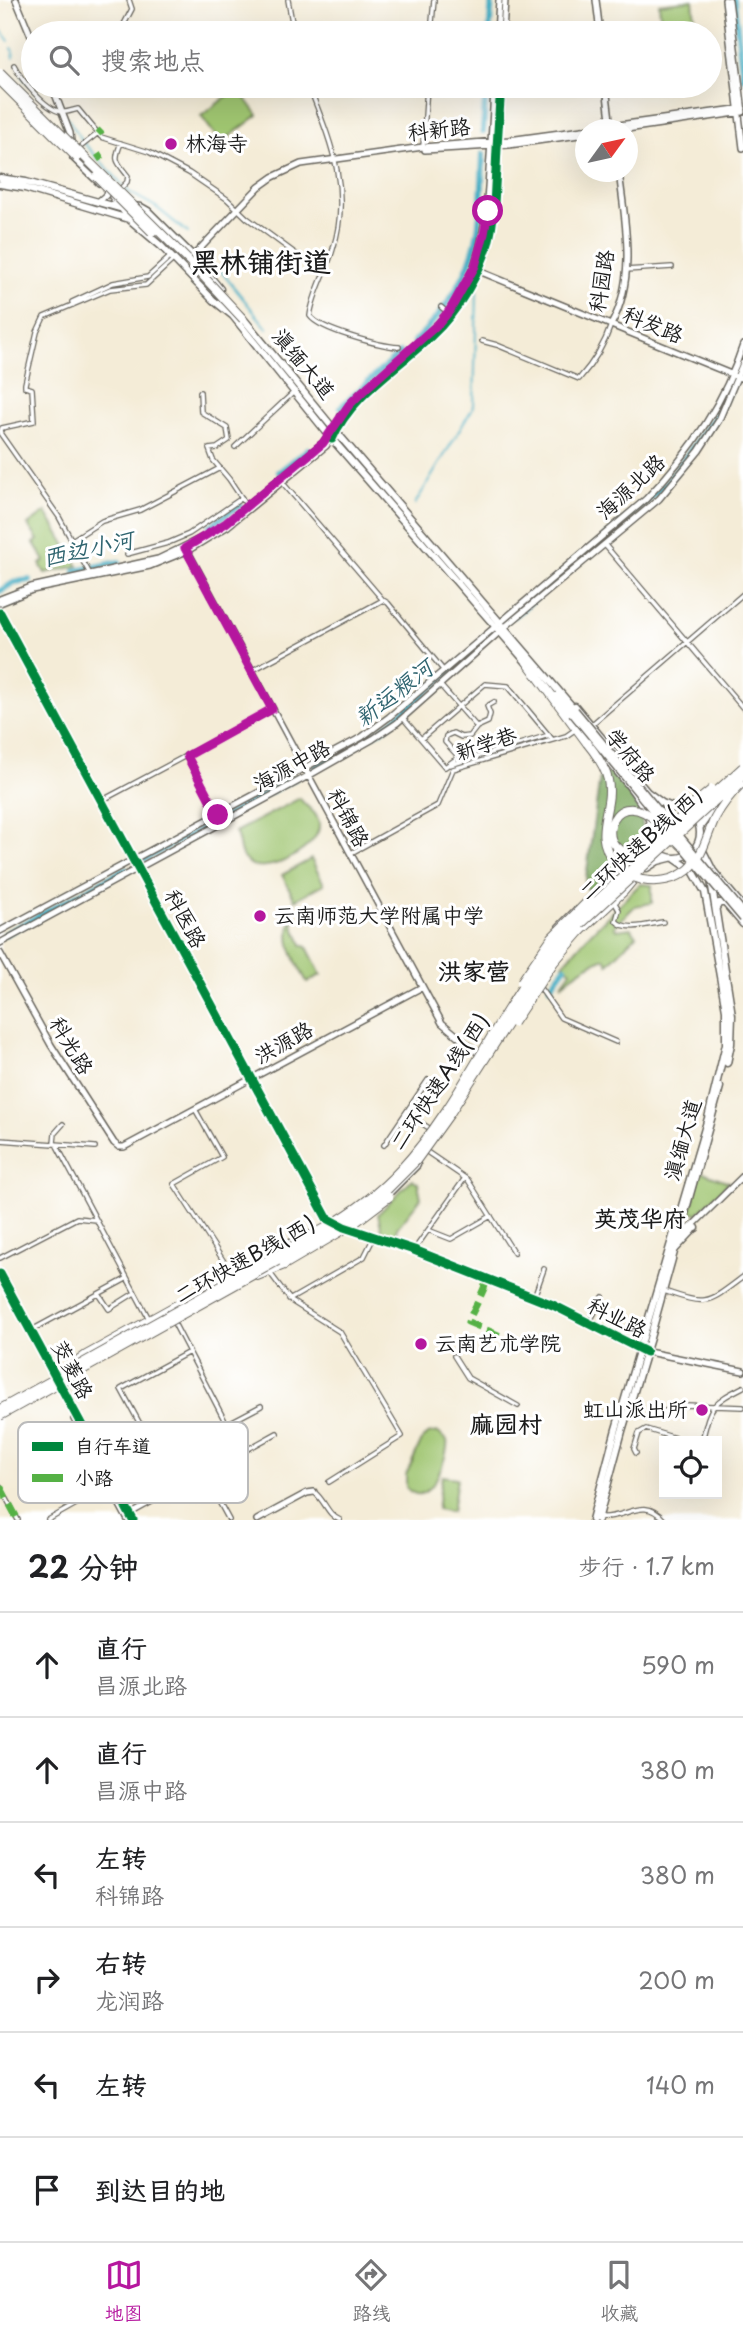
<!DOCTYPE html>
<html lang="zh">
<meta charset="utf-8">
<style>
:root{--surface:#fff;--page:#f6f6f6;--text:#202124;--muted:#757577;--line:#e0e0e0;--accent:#b5179e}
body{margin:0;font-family:"Playpen Sans","LXGW WenKai TC",sans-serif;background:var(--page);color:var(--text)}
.controls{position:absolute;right:21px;bottom:21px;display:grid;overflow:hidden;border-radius:0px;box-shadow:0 7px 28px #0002}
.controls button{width:63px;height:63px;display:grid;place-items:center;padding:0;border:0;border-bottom:2px solid var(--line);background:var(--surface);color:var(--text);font:35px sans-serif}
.compass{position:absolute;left:575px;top:119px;width:63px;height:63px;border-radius:50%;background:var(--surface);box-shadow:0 7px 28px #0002;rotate:57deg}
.stop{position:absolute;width:21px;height:21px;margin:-16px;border:5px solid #b5179e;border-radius:50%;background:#fff}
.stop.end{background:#b5179e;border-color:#fff;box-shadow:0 2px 7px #0008}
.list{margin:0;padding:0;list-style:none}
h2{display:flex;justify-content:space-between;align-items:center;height:91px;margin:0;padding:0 28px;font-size:30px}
h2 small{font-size:23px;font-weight:400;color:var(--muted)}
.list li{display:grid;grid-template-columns:46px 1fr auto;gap:21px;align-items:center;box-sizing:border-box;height:105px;padding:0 28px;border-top:2px solid var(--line)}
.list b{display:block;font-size:26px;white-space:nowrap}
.list p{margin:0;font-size:23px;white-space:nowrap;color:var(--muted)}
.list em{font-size:23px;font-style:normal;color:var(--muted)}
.icon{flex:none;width:38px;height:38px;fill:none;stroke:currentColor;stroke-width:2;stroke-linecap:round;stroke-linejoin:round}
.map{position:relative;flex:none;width:743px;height:1520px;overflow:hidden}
.search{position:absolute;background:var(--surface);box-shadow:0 7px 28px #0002;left:21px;right:21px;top:21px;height:77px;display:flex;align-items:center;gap:18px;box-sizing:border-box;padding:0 24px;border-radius:38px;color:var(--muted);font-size:26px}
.sheet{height:721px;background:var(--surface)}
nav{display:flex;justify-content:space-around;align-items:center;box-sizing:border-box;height:98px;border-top:2px solid var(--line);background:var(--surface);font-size:19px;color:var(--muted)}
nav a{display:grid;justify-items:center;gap:4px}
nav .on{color:var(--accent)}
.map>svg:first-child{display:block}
</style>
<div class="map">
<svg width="743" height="1520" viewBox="0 0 743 1520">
<rect width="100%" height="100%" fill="#fff"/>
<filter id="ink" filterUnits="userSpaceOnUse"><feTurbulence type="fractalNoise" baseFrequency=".0143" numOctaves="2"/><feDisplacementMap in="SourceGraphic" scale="14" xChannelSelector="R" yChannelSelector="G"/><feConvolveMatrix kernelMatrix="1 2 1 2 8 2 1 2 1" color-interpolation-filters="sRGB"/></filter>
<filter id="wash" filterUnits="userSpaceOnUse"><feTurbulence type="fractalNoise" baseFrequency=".00686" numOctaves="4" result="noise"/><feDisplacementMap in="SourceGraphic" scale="28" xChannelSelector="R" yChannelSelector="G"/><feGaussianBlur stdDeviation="1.57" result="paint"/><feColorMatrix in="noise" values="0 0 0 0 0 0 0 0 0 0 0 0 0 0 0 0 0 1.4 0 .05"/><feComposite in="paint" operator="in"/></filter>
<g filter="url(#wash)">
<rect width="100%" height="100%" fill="#f4ecd7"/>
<path fill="#9fc56f" stroke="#5e7046" stroke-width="2" d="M693,0L695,20L661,24L659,4Z
M238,88L258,115L221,143L201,116Z
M46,512L78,566L45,573L40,564L45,561L34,543L38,540L28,525Z
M300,798C305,808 318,811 319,824C322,847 265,878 247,862C237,854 241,842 235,832Z
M311,859L324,884L295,900L282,875Z
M640,884L652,885V903L635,906L614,927L617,930L631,928L636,935L608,964L605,958C588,964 575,973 561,985L571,971L563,964L587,937Z
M292,919H294C291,929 300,935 302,945L307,947L321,975L307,982C296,962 283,942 292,919Z
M700,1171L729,1182L697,1214L691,1210Z
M412,1179L418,1183L421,1198L397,1228V1238L382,1231L378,1214Z
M437,1432L447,1440C450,1453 429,1515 406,1487V1475L423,1438L428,1434Z
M442,1476L457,1478L452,1512L437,1509Z"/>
<path fill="#7faa62" stroke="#4e633f" stroke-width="2" d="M610,770C630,796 659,823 631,857C627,862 619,865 613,869C604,875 597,883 589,891L585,885L600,777Z"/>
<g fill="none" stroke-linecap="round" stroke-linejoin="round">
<path stroke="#45aec4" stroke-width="2" d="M0,29L9,41
M12,48L14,57
M22,76L39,95
M67,117L82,141L129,192L156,207L188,233
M220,270L267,328
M415,504L474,406L477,291"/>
<path stroke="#45aec4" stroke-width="6" d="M734,0L743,78
M489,33L492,0
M483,131L486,86
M414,342C445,312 471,275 478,231C482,206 482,180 483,154
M341,407L400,353
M279,472L308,449
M210,526L240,505
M606,537L666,484L714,418L730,388
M75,571L119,562
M0,591L15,582L30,580
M514,616L596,546
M315,767L383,729L463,661
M145,859L295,778
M5,934L126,869
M550,987L565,967"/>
</g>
</g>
<g filter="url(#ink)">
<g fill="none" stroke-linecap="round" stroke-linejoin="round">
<g stroke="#68655d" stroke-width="6">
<path id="street" d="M288,0L294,33
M108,33L122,28L132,9L129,0
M431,33L434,0
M14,65C21,80 45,109 61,112C66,113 73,110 78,109L101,137L149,152L189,173L227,199L247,218L300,257L325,271
M309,86C330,140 352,190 333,249C327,271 313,293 310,316C320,330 380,346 399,347
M423,147L427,86
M78,149L97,134
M120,189L127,182L128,176C117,161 113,162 121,143
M626,270L672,267
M73,305L72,302L113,283L148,277L170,257
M441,307L448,313
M482,341L497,345L579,379C594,362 604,346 611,325
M200,392L201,412L227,428L229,440L217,448L209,449L213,460L229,479L247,506
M0,433L2,428L34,421L32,389L25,387V384L37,332L44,317L110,289L146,285L173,260
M0,433L59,517L91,576
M235,447L294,392
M282,482L383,600L388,603L444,671
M72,540L102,521L140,510L220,468
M604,544L743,708
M127,554L168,543L189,534L242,498
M253,670L383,600
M440,685L477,727
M403,718L445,767L456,759L457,755L445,742L446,736L453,733L461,737L470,736L477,727L488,722L490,714L487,706L494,702
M591,725L743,594
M421,739L485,684L508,686L552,739
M187,756L218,815
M450,765L549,735
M101,801L272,710
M351,853L438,805L453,769L566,736L576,729
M615,903L619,910L616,921C626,932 650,924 663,922
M558,926L575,909
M538,985L561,1018L616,1042
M195,1109L222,1157L174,1184L230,1271
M406,1113L429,1128
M0,1140L95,1147
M54,1143L55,1133L63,1124
M56,1144L148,1317
M384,1145L428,1080
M427,1152L468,1180L514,1253
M428,1230L451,1239L491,1216
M414,1250L465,1178
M0,1258L77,1218L96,1220
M239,1266L308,1233
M270,1273L291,1301L340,1332L402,1436L329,1482
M664,1291C708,1306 707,1304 743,1277
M99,1294L109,1309L133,1294
M534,1297L544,1269
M289,1300L364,1257L373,1239
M174,1323L227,1425
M589,1323L603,1297
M30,1331L126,1279
M454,1356L468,1378L518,1406
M56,1375L68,1364
M662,1412L686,1405L743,1407
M140,1424L121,1389L189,1352
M702,1441C711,1405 710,1404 743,1387
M189,1444L261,1406
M96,1450L140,1424L184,1437L229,1520
M636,1453L634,1449L639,1433L646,1429L685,1441
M0,1486L18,1520
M314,1492C325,1500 327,1515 340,1520
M130,1514L277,1433
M599,1517C626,1520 643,1495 664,1520
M48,1520L108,1486"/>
</g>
<g stroke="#68655d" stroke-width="8">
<path id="secondary" d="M16,0L33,41
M596,0L600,33
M725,0L743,148
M729,0L743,112
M497,33L499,0
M503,33L505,0
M52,86L70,133L71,142
M606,86L611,128
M620,130L743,112
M425,150L509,145L586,134
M73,158L99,183
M112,197L129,219
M98,202L106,195L107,188
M193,256L259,187L273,177L301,164L423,147L509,140L743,108
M474,269L743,379
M611,325C637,278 625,221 619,172
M341,416C368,380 407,357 438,324C480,280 486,230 489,171C491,143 493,114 494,86
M237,514L323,443L330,433
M187,550L442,1023L478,1053
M0,599L31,587L158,559L210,534
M0,603L32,590L150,566L187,551L228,526L326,446L352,408L365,393L442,325L453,312L479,268L490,236L494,211L501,86
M0,613L301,1172L325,1216L334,1222
M0,931L362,737L389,717L646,499C689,454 724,404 743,345
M0,943L308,776L373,739L397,723L505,627L659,499L699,451L719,420L743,363
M0,953L51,1045L114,1143L119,1147H124L422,987
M346,1228L414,1250L553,1305L641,1348
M678,1240L743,1176
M676,1249L693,1231
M0,1274L133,1520
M643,1351L743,1371
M74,1419L128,1520
M257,1520L307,1493L314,1492"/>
</g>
<g stroke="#68655d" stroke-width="9">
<path id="primary" d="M0,178L26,182L120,208L124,205L141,207L148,211L193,256L220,289
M0,184L25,188L129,219L161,246L213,300L233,316L332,439L528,664
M242,317L333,428L575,710
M556,696L572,713
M575,706L647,792L662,803L675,808
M585,734C604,758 646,798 651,827
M650 833a25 25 0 1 1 50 0a25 25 0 1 1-50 0Z
M700,827L716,805
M702,849L713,871L743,907
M647,868L658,861L670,858
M711,880L732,1015L731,1044L727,1063
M716,908L719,903H725L743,924
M385,1197L417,1165
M679,1224L686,1230L696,1228
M592,1520L616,1429L708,1118L726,1044V1010L705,892L693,871L674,858
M598,1520L622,1431L650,1338L720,1087"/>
</g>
<g stroke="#68655d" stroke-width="10">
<path id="highway" d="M527,662L587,743
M590,899L612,879L626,870
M581,931L624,891L634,879
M257,1276L284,1265
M70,1367L86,1355L225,1278"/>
</g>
<use href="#street" stroke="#fff" stroke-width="3.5"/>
<use href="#secondary" stroke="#fff" stroke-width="5"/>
<use href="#primary" stroke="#fff" stroke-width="6"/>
<use href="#highway" stroke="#fff" stroke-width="8"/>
<g stroke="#68655d" stroke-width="9" stroke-linecap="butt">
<path id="primary-bridge" d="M575,710L743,912
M572,713L662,822
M680,844L743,919"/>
</g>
<g stroke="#68655d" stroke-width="10" stroke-linecap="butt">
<path id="highway-bridge" d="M0,73L191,263L243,319
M0,81L77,158
M97,177L152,232
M587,743C596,754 605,766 608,780C614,811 590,832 615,863C622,871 631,877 642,880C658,883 675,880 688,870C703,857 707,835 715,818C722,805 731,794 741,784
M682,846L658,822C605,775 592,869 641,848C662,839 679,818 695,803L712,789
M521,982L552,937L590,899
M513,1023L554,962L581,931
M284,1265L352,1225L389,1197
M225,1278L246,1267
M0,1409L325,1228C353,1212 379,1193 401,1169C472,1092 506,985 583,913L743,767
M0,1416L328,1233L376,1201L416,1161L449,1115L542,970L568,936L743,775"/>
</g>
<use href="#primary-bridge" stroke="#fff" stroke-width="6"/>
<use href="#highway-bridge" stroke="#fff" stroke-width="8"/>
<path stroke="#55b145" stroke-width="7" stroke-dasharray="14 7" stroke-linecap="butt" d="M98,134L102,130
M97,159L103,155
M486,1283C481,1297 474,1308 468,1322L503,1337
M0,1486L18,1520"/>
<g stroke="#fff" stroke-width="13">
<path id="cycleway" d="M332,439C351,395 398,368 431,336C457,312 483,270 490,235C495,214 494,193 496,171C497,143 499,114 501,86
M0,613L327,1218L344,1227L414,1250L553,1305L646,1352
M0,1274L133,1520"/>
</g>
<use href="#cycleway" stroke="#00873e" stroke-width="9"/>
</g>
</g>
<g fill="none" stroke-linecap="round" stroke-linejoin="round" filter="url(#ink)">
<path stroke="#b5179e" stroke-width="9" d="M218,815L187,756L272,709L185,548L226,523L323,443L349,405L363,391L439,323L450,310L475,266L484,234L488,211"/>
</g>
<g fill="#b5179e" stroke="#fff" stroke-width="2.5">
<circle cx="171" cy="144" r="7"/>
<circle cx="260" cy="916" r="7"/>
<circle cx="421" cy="1344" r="7"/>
<circle cx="702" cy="1410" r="7"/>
</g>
<g text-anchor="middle" stroke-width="6" stroke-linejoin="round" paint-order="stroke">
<g font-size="21" fill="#1c1c1c" stroke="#fff">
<text transform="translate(439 130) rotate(-6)" y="7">科新路</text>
<text transform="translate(602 281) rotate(-81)" y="7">科园路</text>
<text transform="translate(653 325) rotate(22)" y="7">科发路</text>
<text transform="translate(303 364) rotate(50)" y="7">滇缅大道</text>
<text transform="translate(631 487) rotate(-43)" y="7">海源北路</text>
<text transform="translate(486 744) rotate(-18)" y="7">新学巷</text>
<text transform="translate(630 756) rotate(50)" y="7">学府路</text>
<text transform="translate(292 766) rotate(-29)" y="7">海源中路</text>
<text transform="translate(348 818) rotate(62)" y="7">科锦路</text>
<text transform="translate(641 844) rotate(-42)" y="7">二环快速B线(西)</text>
<text transform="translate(185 919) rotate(62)" y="7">科医路</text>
<text transform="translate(284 1043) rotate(-29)" y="7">洪源路</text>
<text transform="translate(71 1046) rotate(59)" y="7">科光路</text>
<text transform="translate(440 1082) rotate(-56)" y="7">二环快速A线(西)</text>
<text transform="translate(683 1140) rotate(-74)" y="7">滇缅大道</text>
<text transform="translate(245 1260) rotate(-29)" y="7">二环快速B线(西)</text>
<text transform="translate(617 1318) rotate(27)" y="7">科业路</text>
<text transform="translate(72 1370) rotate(62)" y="7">茭菱路</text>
</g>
<g font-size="21" fill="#1c1c1c" stroke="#fff" text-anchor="start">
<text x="185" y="151">林海寺</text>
<text x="274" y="923">云南师范大学附属中学</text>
<text x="435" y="1351">云南艺术学院</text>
<text x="688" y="1417" text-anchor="end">虹山派出所</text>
</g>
<g font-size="23" font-style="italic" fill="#306570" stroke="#fff">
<text transform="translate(88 549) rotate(-12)" y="8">西边小河</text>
<text transform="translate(394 693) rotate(-38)" y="8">新运粮河</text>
</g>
<g font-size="23" font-weight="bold" fill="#1c1c1c" stroke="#fff">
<text x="640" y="1227">英茂华府</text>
</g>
<g font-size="24" font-weight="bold" fill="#1c1c1c" stroke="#fff">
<text x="474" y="980">洪家营</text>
<text x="506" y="1433">麻园村</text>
</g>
<g font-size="28" font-weight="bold" fill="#1c1c1c" stroke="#fff">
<text x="261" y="272">黑林铺街道</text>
</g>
</g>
<rect x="18" y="1422" width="230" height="81" rx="10" fill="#fff" stroke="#bbb" stroke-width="2"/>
<rect x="32" y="1442" width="31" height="9" fill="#00873e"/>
<rect x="32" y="1474" width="31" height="8" fill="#55b145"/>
<g font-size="19" fill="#1c1c1c">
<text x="75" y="1453">自行车道</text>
<text x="75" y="1485">小路</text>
</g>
</svg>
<div class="controls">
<button><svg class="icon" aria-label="locate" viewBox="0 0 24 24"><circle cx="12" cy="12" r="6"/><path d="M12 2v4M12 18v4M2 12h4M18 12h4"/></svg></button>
</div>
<svg class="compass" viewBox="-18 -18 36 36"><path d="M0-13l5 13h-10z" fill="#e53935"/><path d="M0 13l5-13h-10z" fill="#757577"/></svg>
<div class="stop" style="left:488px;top:211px"></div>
<div class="stop end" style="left:218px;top:815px"></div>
<div class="search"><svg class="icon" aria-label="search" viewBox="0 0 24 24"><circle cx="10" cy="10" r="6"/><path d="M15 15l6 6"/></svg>搜索地点</div>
</div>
<section class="sheet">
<h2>22 分钟<small>步行 · 1.7 km</small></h2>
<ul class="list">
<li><svg class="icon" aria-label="ahead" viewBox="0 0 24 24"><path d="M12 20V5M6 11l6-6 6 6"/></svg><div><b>直行</b><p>昌源北路</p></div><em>590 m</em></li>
<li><svg class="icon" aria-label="ahead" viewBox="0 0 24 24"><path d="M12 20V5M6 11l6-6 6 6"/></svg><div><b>直行</b><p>昌源中路</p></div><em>380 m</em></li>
<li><svg class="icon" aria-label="left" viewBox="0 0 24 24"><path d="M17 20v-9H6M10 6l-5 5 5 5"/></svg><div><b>左转</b><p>科锦路</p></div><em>380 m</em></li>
<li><svg class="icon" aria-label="right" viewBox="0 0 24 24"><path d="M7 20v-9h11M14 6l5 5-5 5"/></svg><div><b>右转</b><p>龙润路</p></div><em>200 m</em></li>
<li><svg class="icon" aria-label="left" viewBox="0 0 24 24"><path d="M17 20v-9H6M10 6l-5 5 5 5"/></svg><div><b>左转</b></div><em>140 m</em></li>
<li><svg class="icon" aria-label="arrive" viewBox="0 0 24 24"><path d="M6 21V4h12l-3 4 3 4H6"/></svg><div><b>到达目的地</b></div></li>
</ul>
</section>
<nav>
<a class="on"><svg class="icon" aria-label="map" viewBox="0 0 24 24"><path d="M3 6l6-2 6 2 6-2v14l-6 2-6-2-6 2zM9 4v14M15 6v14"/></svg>地图</a>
<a><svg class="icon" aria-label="directions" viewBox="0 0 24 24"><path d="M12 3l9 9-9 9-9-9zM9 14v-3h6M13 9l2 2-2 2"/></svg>路线</a>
<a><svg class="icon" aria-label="saved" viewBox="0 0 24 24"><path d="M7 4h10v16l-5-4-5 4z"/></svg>收藏</a>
</nav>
